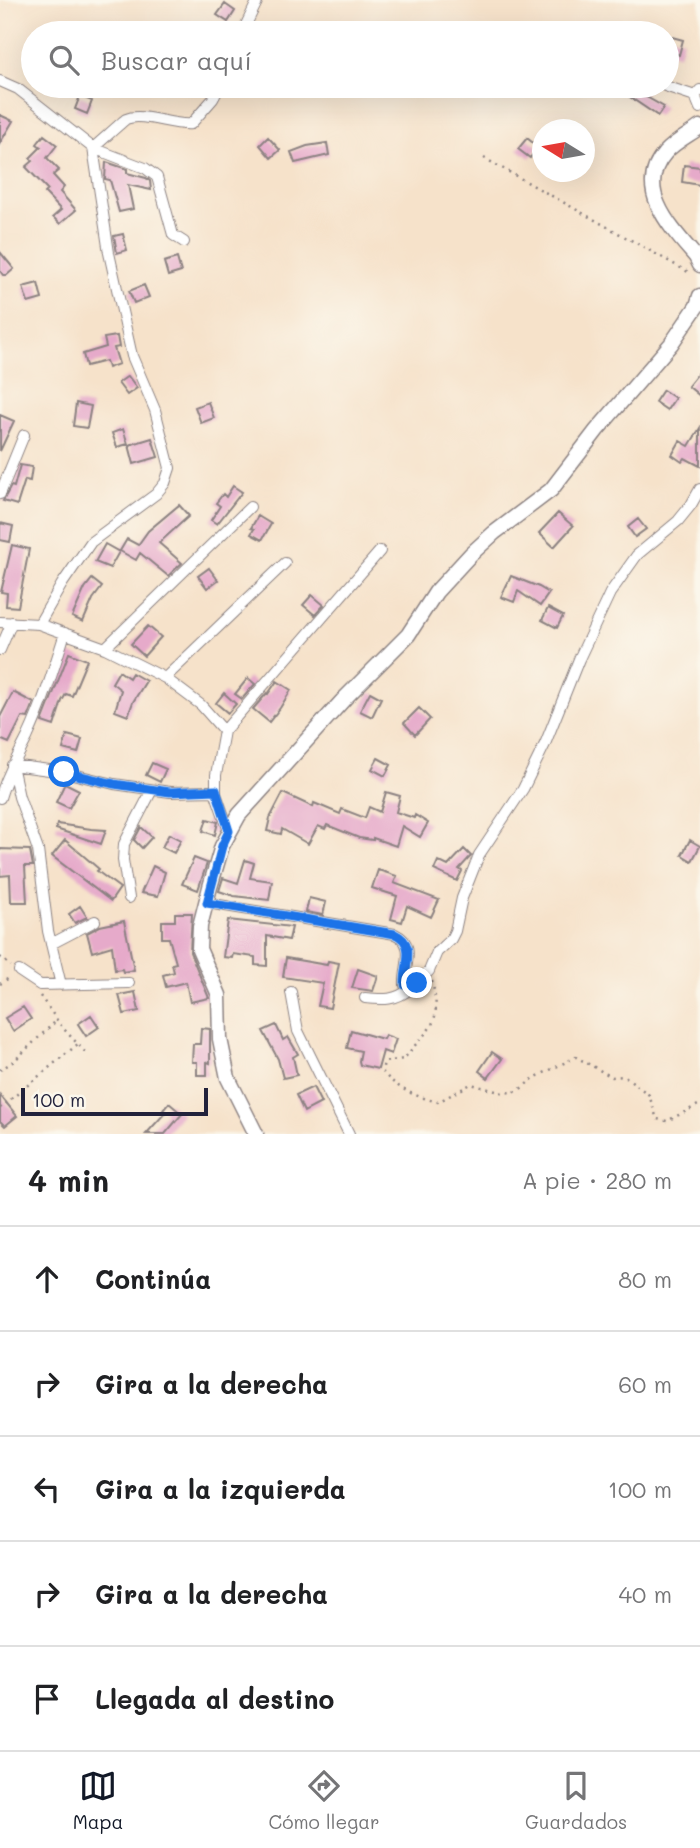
<!DOCTYPE html>
<html lang="es">
<meta charset="utf-8">
<style>
:root{--surface:#fff;--page:#f2f2f2;--text:#202124;--muted:#757577;--line:#e0e0e0;--accent:#111827}
body{margin:0;font-family:Mali,sans-serif;background:var(--page);color:var(--text)}
.compass{position:absolute;left:532px;top:119px;width:63px;height:63px;border-radius:50%;background:var(--surface);box-shadow:0 7px 28px #0002;rotate:281deg}
.scale{position:absolute;left:21px;bottom:18px;width:187px;box-sizing:border-box;padding-left:7px;border:4px solid #22223b;border-top:0;font-size:19px;line-height:24px;white-space:nowrap;color:#22223b;-webkit-text-stroke:5px #fbf7ec;paint-order:stroke}
.stop{position:absolute;width:21px;height:21px;margin:-16px;border:5px solid #1a73e8;border-radius:50%;background:#fff}
.stop.end{background:#1a73e8;border-color:#fff;box-shadow:0 2px 7px #0008}
.list{margin:0;padding:0;list-style:none}
h2{display:flex;justify-content:space-between;align-items:center;height:91px;margin:0;padding:0 28px;font-size:30px}
h2 small{font-size:23px;font-weight:400;color:var(--muted)}
.list li{display:grid;grid-template-columns:46px 1fr auto;gap:21px;align-items:center;box-sizing:border-box;height:105px;padding:0 28px;border-top:2px solid var(--line)}
.list b{display:block;font-size:26px;white-space:nowrap}
.list em{font-size:23px;font-style:normal;color:var(--muted)}
.icon{flex:none;width:38px;height:38px;fill:none;stroke:currentColor;stroke-width:2;stroke-linecap:round;stroke-linejoin:round}
.map{position:relative;flex:none;width:700px;height:1134px;overflow:hidden}
.search{position:absolute;background:var(--surface);box-shadow:0 7px 28px #0002;left:21px;right:21px;top:21px;height:77px;display:flex;align-items:center;gap:18px;box-sizing:border-box;padding:0 24px;border-radius:38px;color:var(--muted);font-size:26px}
.sheet{height:616px;background:var(--surface)}
nav{display:flex;justify-content:space-around;align-items:center;box-sizing:border-box;height:98px;border-top:2px solid var(--line);background:var(--surface);font-size:19px;color:var(--muted)}
nav a{display:grid;justify-items:center;gap:4px}
nav .on{color:var(--accent)}
.map>svg:first-child{display:block}
</style>
<div class="map">
<svg width="700" height="1134" viewBox="0 0 700 1134">
<rect width="100%" height="100%" fill="#fbf7ec"/>
<filter id="ink" filterUnits="userSpaceOnUse"><feTurbulence type="fractalNoise" baseFrequency=".0143" numOctaves="2"/><feDisplacementMap in="SourceGraphic" scale="14" xChannelSelector="R" yChannelSelector="G"/><feConvolveMatrix kernelMatrix="1 2 1 2 8 2 1 2 1" color-interpolation-filters="sRGB"/></filter>
<filter id="wash" filterUnits="userSpaceOnUse"><feTurbulence type="fractalNoise" baseFrequency=".00686" numOctaves="4" result="noise"/><feDisplacementMap in="SourceGraphic" scale="28" xChannelSelector="R" yChannelSelector="G"/><feGaussianBlur stdDeviation="1.57" result="paint"/><feColorMatrix in="noise" values="0 0 0 0 0 0 0 0 0 0 0 0 0 0 0 0 0 1.4 0 .05"/><feComposite in="paint" operator="in"/></filter>
<g filter="url(#wash)">
<rect width="100%" height="100%" fill="#f6e2ca"/>
<g id="blocks">
<path fill="#e6aaca" d="M225,4L235,11L228,22L217,15Z
M672,37L683,40L679,55L668,51Z
M620,86H627L633,89L636,86H640L647,91L643,95L664,107L658,116L618,89Z
M80,96L92,101L87,114L75,109Z
M0,115L13,121L0,143Z
M44,135L57,145L47,158L59,170L53,175L64,187L60,192L76,210L60,224L53,217L61,210L45,193L48,190L26,167L33,161L30,158L41,147L37,144Z
M268,137L280,150L271,158L260,145Z
M527,138L538,147L530,158L518,149Z
M327,143L329,155L295,163L291,152L307,146Z
M106,162L127,169V173L146,178L150,181L151,190L128,185L133,209L119,212L110,180L105,179Z
M684,165L700,167V185L682,182Z
M123,234L127,250L117,253L114,236Z
M0,252L14,269L7,275H3L0,271Z
M177,258L181,272L168,276L164,262Z
M38,283L42,299L28,303L23,287Z
M144,285L149,297L134,303L129,291Z
M117,336L119,347L114,348L119,364L108,368L106,361L86,366L83,354L106,347L104,338Z
M700,371V396L688,386Z
M128,376L137,388L127,395L118,383Z
M663,390L675,398L667,410L655,402Z
M208,402L214,418L201,423L195,407Z
M76,403L91,406L87,428L73,426Z
M0,415L14,421L0,451Z
M700,428V466L685,458L682,462L672,455L680,441L689,446Z
M123,429L128,444L117,447L112,433Z
M152,438L158,457L134,464L129,445Z
M20,465L32,467L30,481L25,480L17,505L3,501L11,486L14,487Z
M233,486L242,492L217,524L211,520L220,506L216,503L223,494L226,497Z
M179,505L189,516L159,543L182,563L168,576L140,553L136,560L120,551L127,539L138,545L148,531Z
M558,513L573,526L554,547L539,533Z
M258,516L271,524L262,540L251,534L254,529L251,528Z
M638,519L646,529L635,537L628,527Z
M0,523L13,526L10,542L0,540Z
M105,544L119,552L110,568L95,562Z
M12,545L29,549L18,607L6,606L7,593L1,592Z
M209,568L218,580L207,588L198,576Z
M511,576L539,587L549,593L540,606L518,591L514,602L501,597Z
M92,579L102,587L93,599L83,622L72,617L85,588Z
M312,595L324,605L315,615L303,605Z
M548,608L563,616L557,628L542,620Z
M148,626L161,637L144,656L131,644Z
M69,653L87,660L72,696L66,694L62,701L54,726L42,722Z
M119,671L129,678L132,673L146,681L133,702L128,716L115,711L121,690L112,683Z
M248,678L255,684L242,699L235,694Z
M277,681L291,690L280,708L269,722L253,709L267,693L268,694Z
M13,692L34,703L28,718L22,717L9,743L0,739V717Z
M370,692L381,698L372,717L360,711Z
M224,693L236,704L228,713L216,703Z
M419,708L430,719L415,735L404,723Z
M67,735L82,739L78,753L63,749Z
M378,758L391,765L385,776L372,769Z
M152,763L166,769L160,782L146,775Z
M65,783L79,790L69,808L56,802Z
M386,792L400,796L396,812L414,818L415,815L428,823L420,837L402,826L396,846L373,838V840L359,838L327,825L325,829L318,826L308,844L282,829L281,834L267,831L270,818L283,793L313,807L314,803L340,814L342,809L365,818L369,807L380,812Z
M207,819L218,822L215,835L203,831Z
M57,824L91,829L106,830L101,844L56,829Z
M141,827L152,837L142,848L134,840Z
M169,834L181,840L174,853L162,847Z
M65,840L99,869L97,871L120,888L111,901L52,856Z
M690,840L700,846L692,861L682,855Z
M0,849L30,850L33,866H25L27,902H11L10,875L0,876Z
M464,849L471,856L459,869L462,871L457,881L434,870L438,861L448,866Z
M194,858L207,863L198,890L182,884Z
M245,860L254,863L250,878L272,881L269,900L234,896L219,891L223,878L238,883Z
M153,866L165,872L158,896L141,893Z
M378,870L397,876L394,883L439,900L431,917L407,906L402,922L391,919L397,896L372,888Z
M309,898L326,902L323,915L306,912Z
M80,906L87,917L75,923L69,914Z
M175,913H192L190,952L209,998L190,1002L186,982L166,987L163,975L174,972L172,964L176,963L169,938H162V921H175Z
M228,920L292,927L289,940L267,936V966L255,965V957L233,954L232,958L223,957Z
M124,921L134,970L123,972L122,969L115,970L112,946L92,952L87,933L100,926Z
M286,958L327,965L328,961L339,963L330,1008L318,1006L323,983L283,977Z
M358,969L378,976L373,991L352,988Z
M135,992L139,1011L124,1014L119,995Z
M23,1007L31,1019L13,1031L5,1018Z
M91,1015L99,1027L86,1036L78,1024Z
M276,1025L283,1040L288,1037L298,1054L293,1057L297,1075L283,1078L278,1059L263,1031Z
M201,1028L210,1029V1063L207,1062V1075H197V1062H192L193,1044H200Z
M351,1030L383,1039L385,1035L396,1039L391,1054L383,1051L378,1069L360,1065L359,1061L361,1051L347,1048Z
M492,1052L502,1059L488,1078L479,1071Z
M313,1087L321,1103L304,1112L296,1095Z
M0,1095L17,1116L5,1126L0,1121Z
M169,1103L182,1114L165,1134H146L166,1112L163,1110Z"/>
</g>
</g>
<g filter="url(#ink)">
<use href="#blocks" fill-opacity="0" stroke="#8c8282" stroke-width="2"/>
<g fill="none" stroke-linecap="round" stroke-linejoin="round">
<g stroke="#8c8282" stroke-width="12">
<path id="street" d="M242,33L258,0
M0,81L18,89L93,148L109,253L132,356L155,410L170,468L165,483L156,494L91,542L62,584L39,624
M665,86L695,96
M700,90L695,96L700,108
M184,242L173,235L157,177L145,168L93,148C98,144 123,121 126,119C143,112 172,126 191,124L213,99L220,86
M0,494L24,435
M0,622L39,624L105,648L165,678L201,705L224,731L216,775V794L229,831
M105,648L250,507
M0,650L12,622
M165,678L285,563
M224,731L380,551
M0,798C6,776 17,758 27,738C43,704 54,668 65,633
M129,898L123,860L124,844L152,790
M207,903L395,934C417,944 404,965 405,985L411,988L429,971L437,952L451,939L455,931L462,898L479,855L523,789L545,744L579,659L610,593L637,555L678,521L691,505L700,489
M51,944L95,921
M19,971L40,985L129,983
M61,985L48,931L38,850L19,797L12,765L64,772L114,784L170,792L216,791
M291,992L298,1031L349,1134
M365,998C383,1000 396,1001 411,988"/>
</g>
<g stroke="#8c8282" stroke-width="17">
<path id="secondary" d="M700,127C689,135 674,142 665,153C633,189 672,229 696,257L700,265
M256,1134L228,1078L220,1039L219,995L199,949L200,926L210,887L222,846L239,815L345,698L408,635L436,592L471,554L494,533L551,490L597,430L671,344L697,306L700,296"/>
</g>
<path stroke="#8c8282" stroke-width="2.5" stroke-dasharray="2 5" stroke-linecap="butt" d="M484,158L688,272
M0,957L11,966
M432,981C443,1029 429,1025 404,1059L384,1062L382,1071C396,1089 417,1097 438,1102L471,1084L503,1093L518,1091L534,1078L576,1057L612,1077L625,1076L649,1095L657,1119L667,1121L700,1104
M0,984L9,978
M40,996L62,1027L86,1053
M0,1070L14,1061L57,1020
M0,1108L78,1044"/>
<use href="#street" stroke="#fff" stroke-width="10"/>
<use href="#secondary" stroke="#fff" stroke-width="14"/>
</g>
</g>
<g fill="none" stroke-linecap="round" stroke-linejoin="round" filter="url(#ink)">
<path stroke="#1a73e8" stroke-width="9" d="M64,772L114,784L170,792L216,790L229,831L222,846L207,903L395,934C417,944 404,965 405,985L411,988L417,983"/>
</g>
</svg>
<svg class="compass" viewBox="-18 -18 36 36"><path d="M0-13l5 13h-10z" fill="#e53935"/><path d="M0 13l5-13h-10z" fill="#757577"/></svg>
<div class="scale">100 m</div>
<div class="stop" style="left:64px;top:772px"></div>
<div class="stop end" style="left:417px;top:983px"></div>
<div class="search"><svg class="icon" aria-label="search" viewBox="0 0 24 24"><circle cx="10" cy="10" r="6"/><path d="M15 15l6 6"/></svg>Buscar aquí</div>
</div>
<section class="sheet">
<h2>4 min<small>A pie · 280 m</small></h2>
<ul class="list">
<li><svg class="icon" aria-label="ahead" viewBox="0 0 24 24"><path d="M12 20V5M6 11l6-6 6 6"/></svg><div><b>Continúa</b></div><em>80 m</em></li>
<li><svg class="icon" aria-label="right" viewBox="0 0 24 24"><path d="M7 20v-9h11M14 6l5 5-5 5"/></svg><div><b>Gira a la derecha</b></div><em>60 m</em></li>
<li><svg class="icon" aria-label="left" viewBox="0 0 24 24"><path d="M17 20v-9H6M10 6l-5 5 5 5"/></svg><div><b>Gira a la izquierda</b></div><em>100 m</em></li>
<li><svg class="icon" aria-label="right" viewBox="0 0 24 24"><path d="M7 20v-9h11M14 6l5 5-5 5"/></svg><div><b>Gira a la derecha</b></div><em>40 m</em></li>
<li><svg class="icon" aria-label="arrive" viewBox="0 0 24 24"><path d="M6 21V4h12l-3 4 3 4H6"/></svg><div><b>Llegada al destino</b></div></li>
</ul>
</section>
<nav>
<a class="on"><svg class="icon" aria-label="map" viewBox="0 0 24 24"><path d="M3 6l6-2 6 2 6-2v14l-6 2-6-2-6 2zM9 4v14M15 6v14"/></svg>Mapa</a>
<a><svg class="icon" aria-label="directions" viewBox="0 0 24 24"><path d="M12 3l9 9-9 9-9-9zM9 14v-3h6M13 9l2 2-2 2"/></svg>Cómo llegar</a>
<a><svg class="icon" aria-label="saved" viewBox="0 0 24 24"><path d="M7 4h10v16l-5-4-5 4z"/></svg>Guardados</a>
</nav>
